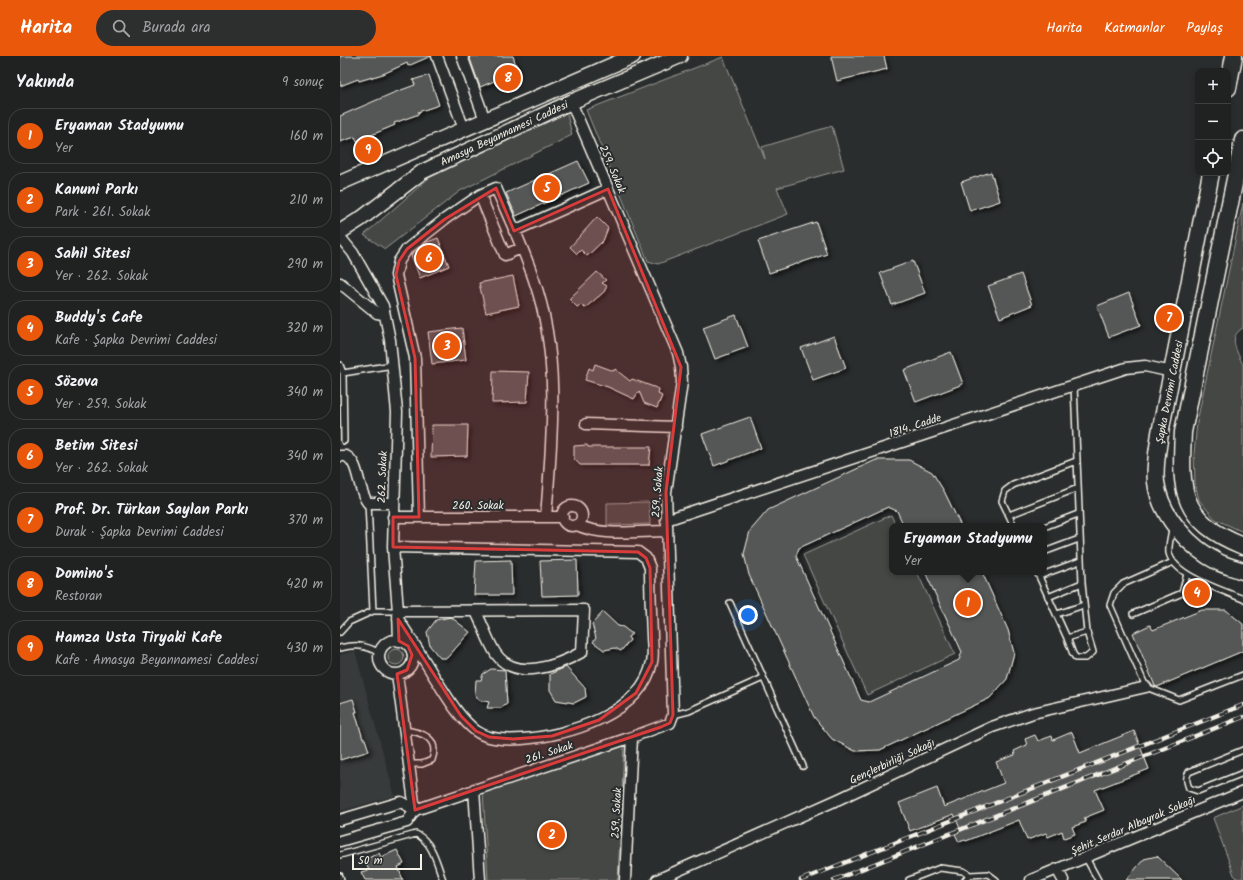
<!DOCTYPE html>
<html lang="tr">
<meta charset="utf-8">
<style>
:root{--surface:#202222;--page:#2d2f2f;--text:#f1f3f6;--muted:#a2a4a5;--line:#3d3f40;--accent:#ea580c}
body{margin:0;font-family:Kalam,sans-serif;background:var(--page);color:var(--text)}
.controls{position:absolute;right:12px;top:12px;display:grid;overflow:hidden;border-radius:8px;box-shadow:0 2px 6px #0003}
.controls button{width:36px;height:36px;display:grid;place-items:center;padding:0;border:0;border-bottom:1px solid var(--line);background:var(--surface);color:var(--text);font:20px sans-serif}
.scale{position:absolute;left:12px;bottom:10px;width:70px;box-sizing:border-box;padding-left:4px;border:2px solid #f4f1e8;border-top:0;font-size:11px;line-height:14px;white-space:nowrap;color:#f4f1e8;-webkit-text-stroke:3px #2a2d2e;paint-order:stroke}
.you{position:absolute;left:408px;top:559px;width:14px;height:14px;margin:-10px;border:3px solid #fff;border-radius:50%;background:#1a73e8;box-shadow:0 0 0 6px #1a73e833}
.badge{display:grid;place-items:center;width:26px;height:26px;border-radius:50%;background:var(--accent);color:#fff;font-size:13px;font-weight:700}
.pin{position:absolute;translate:-50% -50%;border:2px solid #fff;box-shadow:0 1px 4px #0006}
.popup{position:absolute;left:549px;top:467px;width:158px;height:52px;box-sizing:border-box;display:grid;place-content:center;border-radius:8px;background:var(--surface);filter:drop-shadow(0 1px 3px #0005);font-size:13px;white-space:nowrap;color:var(--muted)}
.popup b{font-size:15px;color:var(--text)}
.popup::after{content:'';position:absolute;left:50%;top:100%;margin-left:-8px;border:8px solid transparent;border-top-color:var(--surface)}
.list{margin:0;padding:0;list-style:none}
h2{display:flex;justify-content:space-between;align-items:center;height:52px;margin:0;padding:0 16px;font-size:17px}
h2 small{font-size:13px;font-weight:400;color:var(--muted)}
.list li{display:grid;grid-template-columns:26px 1fr auto;gap:12px;align-items:center;box-sizing:border-box;height:56px;margin:0 8px 8px;padding:0 8px;border:1px solid var(--line);border-radius:16px}
.list b{display:block;font-size:15px;white-space:nowrap}
.list p{margin:0;font-size:13px;white-space:nowrap;color:var(--muted)}
.list em{font-size:13px;font-style:normal;color:var(--muted)}
.icon{flex:none;width:22px;height:22px;fill:none;stroke:currentColor;stroke-width:2;stroke-linecap:round;stroke-linejoin:round}
.map{position:relative;flex:none;width:903px;height:824px;overflow:hidden}
header{display:flex;align-items:center;gap:24px;box-sizing:border-box;height:56px;padding:0 20px;background:var(--accent);color:#fff}
header strong{font-size:19px}
nav{display:flex;gap:22px;margin-inline-start:auto;font-size:14px}
.search{width:280px;height:36px;background:var(--page);display:flex;align-items:center;gap:10px;box-sizing:border-box;padding:0 14px;border-radius:22px;color:var(--muted);font-size:15px}
main{display:flex}
aside{flex:1;background:var(--surface)}
.map>svg:first-child{display:block}
</style>
<header>
<strong>Harita</strong>
<div class="search"><svg class="icon" aria-label="search" viewBox="0 0 24 24"><circle cx="10" cy="10" r="6"/><path d="M15 15l6 6"/></svg>Burada ara</div>
<nav><a>Harita</a><a>Katmanlar</a><a>Paylaş</a></nav>
</header>
<main>
<aside>
<h2>Yakında<small>9 sonuç</small></h2>
<ul class="list">
<li><span class="badge">1</span><div><b>Eryaman Stadyumu</b><p>Yer</p></div><em>160 m</em></li>
<li><span class="badge">2</span><div><b>Kanuni Parkı</b><p>Park · 261. Sokak</p></div><em>210 m</em></li>
<li><span class="badge">3</span><div><b>Sahil Sitesi</b><p>Yer · 262. Sokak</p></div><em>290 m</em></li>
<li><span class="badge">4</span><div><b>Buddy's Cafe</b><p>Kafe · Şapka Devrimi Caddesi</p></div><em>320 m</em></li>
<li><span class="badge">5</span><div><b>Sözova</b><p>Yer · 259. Sokak</p></div><em>340 m</em></li>
<li><span class="badge">6</span><div><b>Betim Sitesi</b><p>Yer · 262. Sokak</p></div><em>340 m</em></li>
<li><span class="badge">7</span><div><b>Prof. Dr. Türkan Saylan Parkı</b><p>Durak · Şapka Devrimi Caddesi</p></div><em>370 m</em></li>
<li><span class="badge">8</span><div><b>Domino's</b><p>Restoran</p></div><em>420 m</em></li>
<li><span class="badge">9</span><div><b>Hamza Usta Tiryaki Kafe</b><p>Kafe · Amasya Beyannamesi Caddesi</p></div><em>430 m</em></li>
</ul>
</aside>
<div class="map">
<svg width="903" height="824" viewBox="0 0 903 824">
<defs>
<filter id="shadow"><feDropShadow dx="2.5" dy="2.5" stdDeviation="2" flood-color="#0009"/></filter>
</defs>
<rect width="100%" height="100%" fill="#2a2d2e"/>
<filter id="ink" filterUnits="userSpaceOnUse"><feTurbulence type="fractalNoise" baseFrequency=".025" numOctaves="2"/><feDisplacementMap in="SourceGraphic" scale="8" xChannelSelector="R" yChannelSelector="G"/><feConvolveMatrix kernelMatrix="1 2 1 2 8 2 1 2 1" color-interpolation-filters="sRGB"/></filter>
<g filter="url(#ink)">
<path fill="#373a3a" d="M15,595L55,740L0,755V599Z"/>
<path fill="#444645" stroke="#9c9c96" d="M383,1L425,103L422,91L492,70L504,113L437,132L448,158L318,208L308,205L246,54Z
M226,54L232,79L120,135L45,193L24,179L90,121Z
M903,147V272C887,281 897,295 903,309V476L875,463L859,444L855,427L854,398L857,366Z
M309,446L310,468L267,469V447Z
M551,459L556,470H552V516H577L615,598L527,639L463,499Z
M48 601a8 8 0 1 1 16 0a8 8 0 1 1-16 0Z
M284,690L278,824H148L143,735Z
M903,749V822L898,823L894,819L873,762Z"/>
<path fill="#555756" stroke="#f4f1e8" filter="url(#shadow)" d="M0,0H91L68,10L67,7L43,18L19,25L18,23L0,30Z
M129,0H173L178,15L140,31Z
M491,0H544L547,13L497,25Z
M89,19L99,49L78,56L79,58L54,67L55,69L17,85L15,81L0,86V60L53,37L75,29L73,24Z
M238,105L249,127L176,160L166,137Z
M651,116L660,145L630,155L621,126Z
M257,161L268,172L263,185L247,200L241,194L237,198L230,191Z
M476,166L487,198L429,217L418,185Z
M98,182L109,210L80,222L71,199L85,187Z
M573,205L585,237L552,249L540,217Z
M257,216L266,224L262,227L267,230L264,236L245,252L241,249L237,251L229,243Z
M681,218L692,249L660,262L648,230Z
M173,220L179,250L146,257L139,227Z
M789,237L801,269L769,281L757,250Z
M396,259L408,291L375,303L363,271Z
M122,272L126,304L92,308L88,276Z
M494,280L506,312L473,324L461,292Z
M611,296L623,328L576,346L564,314Z
M255,308L274,315L275,313L290,325L292,323L319,333L318,338L322,340L317,352L304,347L299,335L294,343L268,331L245,324L249,312L253,314Z
M153,315L189,316L187,346L152,347Z
M410,361L421,392L374,410L362,378Z
M92,369H128L127,400L91,401Z
M247,389L248,391H311L309,409H240L234,403V390Z
M536,404H569L592,416L604,435L621,470H564L557,455L548,451L459,492L456,500L521,644L529,646L619,604L622,596L585,516H642L668,574L674,597L667,623L650,642L540,694L515,695L492,683L474,661L409,519L404,498L410,475L428,454Z
M171,504L172,539H134L136,505Z
M237,504L238,539L202,540L200,505Z
M862,554H886L903,568V595L817,631L815,630L793,577L810,569L813,574Z
M263,556L278,570L283,571L292,578L288,581L290,584L281,595L275,592L264,594L253,586L256,582L252,568Z
M111,561L130,576L107,602H100L90,590L87,576L96,564Z
M226,611L245,632L246,641L234,647L216,644L210,634V618Z
M151,613L165,614L167,648L161,652H147L149,646L139,644L135,638L136,624H141L143,618Z
M13,643L17,656H15L23,683H25L29,695L0,704V647Z
M794,675L809,713L755,734L764,754L744,762L746,766L732,771L735,778L724,782L722,775L708,781L706,777L687,784L679,764L626,785L625,784L619,786L615,778L621,775L614,758L570,775L559,747L597,732L604,751L664,727L656,706L675,699L674,695L687,689L685,683L695,679L698,685L712,680L713,684L732,676L740,697Z
M57,794L64,808L58,811L63,824H25L21,816L29,814L24,804L39,797L41,801Z
M817,800L842,824H786L804,803Z"/>
<g fill="none" stroke-linecap="round" stroke-linejoin="round">
<g stroke="#f4f1e8" stroke-width="8">
<path id="service" d="M0,309L3,317L4,385
M3,317L53,309
M28,447L33,555H58
M669,459L738,432
M674,470L662,445L665,435L673,429L736,405
M704,471L738,458
M832,473C831,480 828,490 829,497C834,520 883,534 903,543
M704,496L739,483
M833,506L783,528L774,537L770,549L806,631L839,644L903,619
M697,516L727,582L733,598L736,602H746L753,596L747,576L742,527L734,329
M699,520L740,505
M708,541L742,527
M390,547L463,710
M717,558L744,549
M793,558L842,537L847,518
M0,576L9,566L33,555
M727,582L747,576
M0,592C16,588 25,589 40,597
M333,659L349,655L423,622
M64,674C82,676 100,682 92,704L82,708H69
M903,694L849,716C845,722 847,726 849,732L858,735L903,717
M0,799L76,778C93,786 97,808 103,824
M746,802L758,824
M0,820L1,824
M569,824L600,812L623,815L630,819L648,818L656,824
M625,824L630,819"/>
</g>
<g stroke="#f4f1e8" stroke-width="13">
<path id="minor" d="M97,0L124,73
M122,0L145,64
M231,46L338,297L341,311L342,326L326,436L333,659L330,667L292,681L285,824
M140,139L165,199L181,192
M174,175L268,133
M0,181L13,197L43,250L50,284L57,356L53,491L58,555L59,585
M0,227L37,257L43,258
M246,368L336,371
M0,400H6C20,407 17,434 28,447H53
M222 460a10 10 0 1 1 20 0a10 10 0 1 1-20 0Z
M53,461H223
M79,461L75,302L56,219L59,205L67,193L105,163L140,139L156,132C169,162 184,193 194,224C221,300 212,383 206,461
M326,464L786,312L805,310L832,316
M237,469C263,481 298,475 327,475
M53,491L298,496L306,502L310,512C310,535 311,557 312,579C312,587 314,598 312,606C302,658 227,680 182,683C168,684 148,684 136,675C118,661 107,640 95,622C83,602 71,583 58,563
M58,555L244,554L242,596C219,609 176,626 156,598C148,586 143,569 136,556
M39 601a17 17 0 1 1 34 0a17 17 0 1 1-34 0Z
M57,618L75,754
M134,733L140,824
M0,764L61,746L75,754
M0,785L67,766L75,754L292,681
M717,813L723,824
M317,824L499,743L652,671L693,657L806,631
M691,824L903,736"/>
</g>
<g stroke="#f4f1e8" stroke-width="17">
<path id="secondary" d="M0,127L293,0
M0,176L22,162L82,116L231,46L340,0"/>
</g>
<g stroke="#f4f1e8" stroke-width="19">
<path id="primary" d="M888,32L894,0
M903,84L843,376C840,436 841,465 903,490
M871,117L820,377C818,393 814,410 816,426C820,460 850,492 880,507C887,510 895,512 903,515"/>
</g>
<use href="#service" stroke="#2a2d2e" stroke-width="5"/>
<use href="#minor" stroke="#2a2d2e" stroke-width="10"/>
<use href="#secondary" stroke="#2a2d2e" stroke-width="14"/>
<use href="#primary" stroke="#2a2d2e" stroke-width="16"/>
<g stroke="#f4f1e8" stroke-width="4.5">
<path id="rail" d="M461,824L903,649
M494,824L903,661"/>
</g>
<use href="#rail" stroke="#2a2d2e" stroke-width="3" stroke-dasharray="9" stroke-linecap="butt"/>
</g>
</g>
<path fill="#d93c3b" fill-opacity="0.2" stroke="#d93c3b" stroke-width="3" stroke-linejoin="round" d="M156,132L174,175L268,133L341,311L326,436L333,659L330,667L321,671L75,754L57,618L67,614L72,599L68,590L59,585L58,563L121,660L136,675L149,681L173,683L212,680L259,664L296,637L312,606L310,512L306,502L298,496L53,491V461H79L75,302L56,219L59,205L67,193L105,163Z"/>
<g text-anchor="middle" stroke-width="4" stroke-linejoin="round" paint-order="stroke">
<g font-size="11" fill="#f4f1e8" stroke="#2a2d2e">
<text transform="translate(164 77) rotate(-25)" y="4">Amasya Beyannamesi Caddesi</text>
<text transform="translate(273 113) rotate(67)" y="4">259. Sokak</text>
<text transform="translate(829 336) rotate(-79)" y="4">Şapka Devrimi Caddesi</text>
<text transform="translate(575 369) rotate(-18)" y="4">1814. Cadde</text>
<text transform="translate(42 421) rotate(-88)" y="4">262. Sokak</text>
<text transform="translate(317 436) rotate(-86)" y="4">259. Sokak</text>
<text x="138" y="453">260. Sokak</text>
<text transform="translate(209 696) rotate(-18)" y="4">261. Sokak</text>
<text transform="translate(552 705) rotate(-25)" y="4">Gençlerbirliği Sokağı</text>
<text transform="translate(276 757) rotate(-87)" y="4">259. Sokak</text>
<text transform="translate(793 769) rotate(-23)" y="4">Şehit Serdar Albayrak Sokağı</text>
</g>
</g>
</svg>
<div class="controls">
<button>+</button>
<button>−</button>
<button><svg class="icon" aria-label="locate" viewBox="0 0 24 24"><circle cx="12" cy="12" r="6"/><path d="M12 2v4M12 18v4M2 12h4M18 12h4"/></svg></button>
</div>
<div class="scale">50 m</div>
<div class="you"></div>
<div class="pin badge" style="left:628px;top:547px">1</div>
<div class="popup"><b>Eryaman Stadyumu</b>Yer</div>
<div class="pin badge" style="left:212px;top:779px">2</div>
<div class="pin badge" style="left:107px;top:290px">3</div>
<div class="pin badge" style="left:857px;top:537px">4</div>
<div class="pin badge" style="left:207px;top:132px">5</div>
<div class="pin badge" style="left:89px;top:202px">6</div>
<div class="pin badge" style="left:829px;top:262px">7</div>
<div class="pin badge" style="left:168px;top:22px">8</div>
<div class="pin badge" style="left:28px;top:94px">9</div>
</div>
</main>
